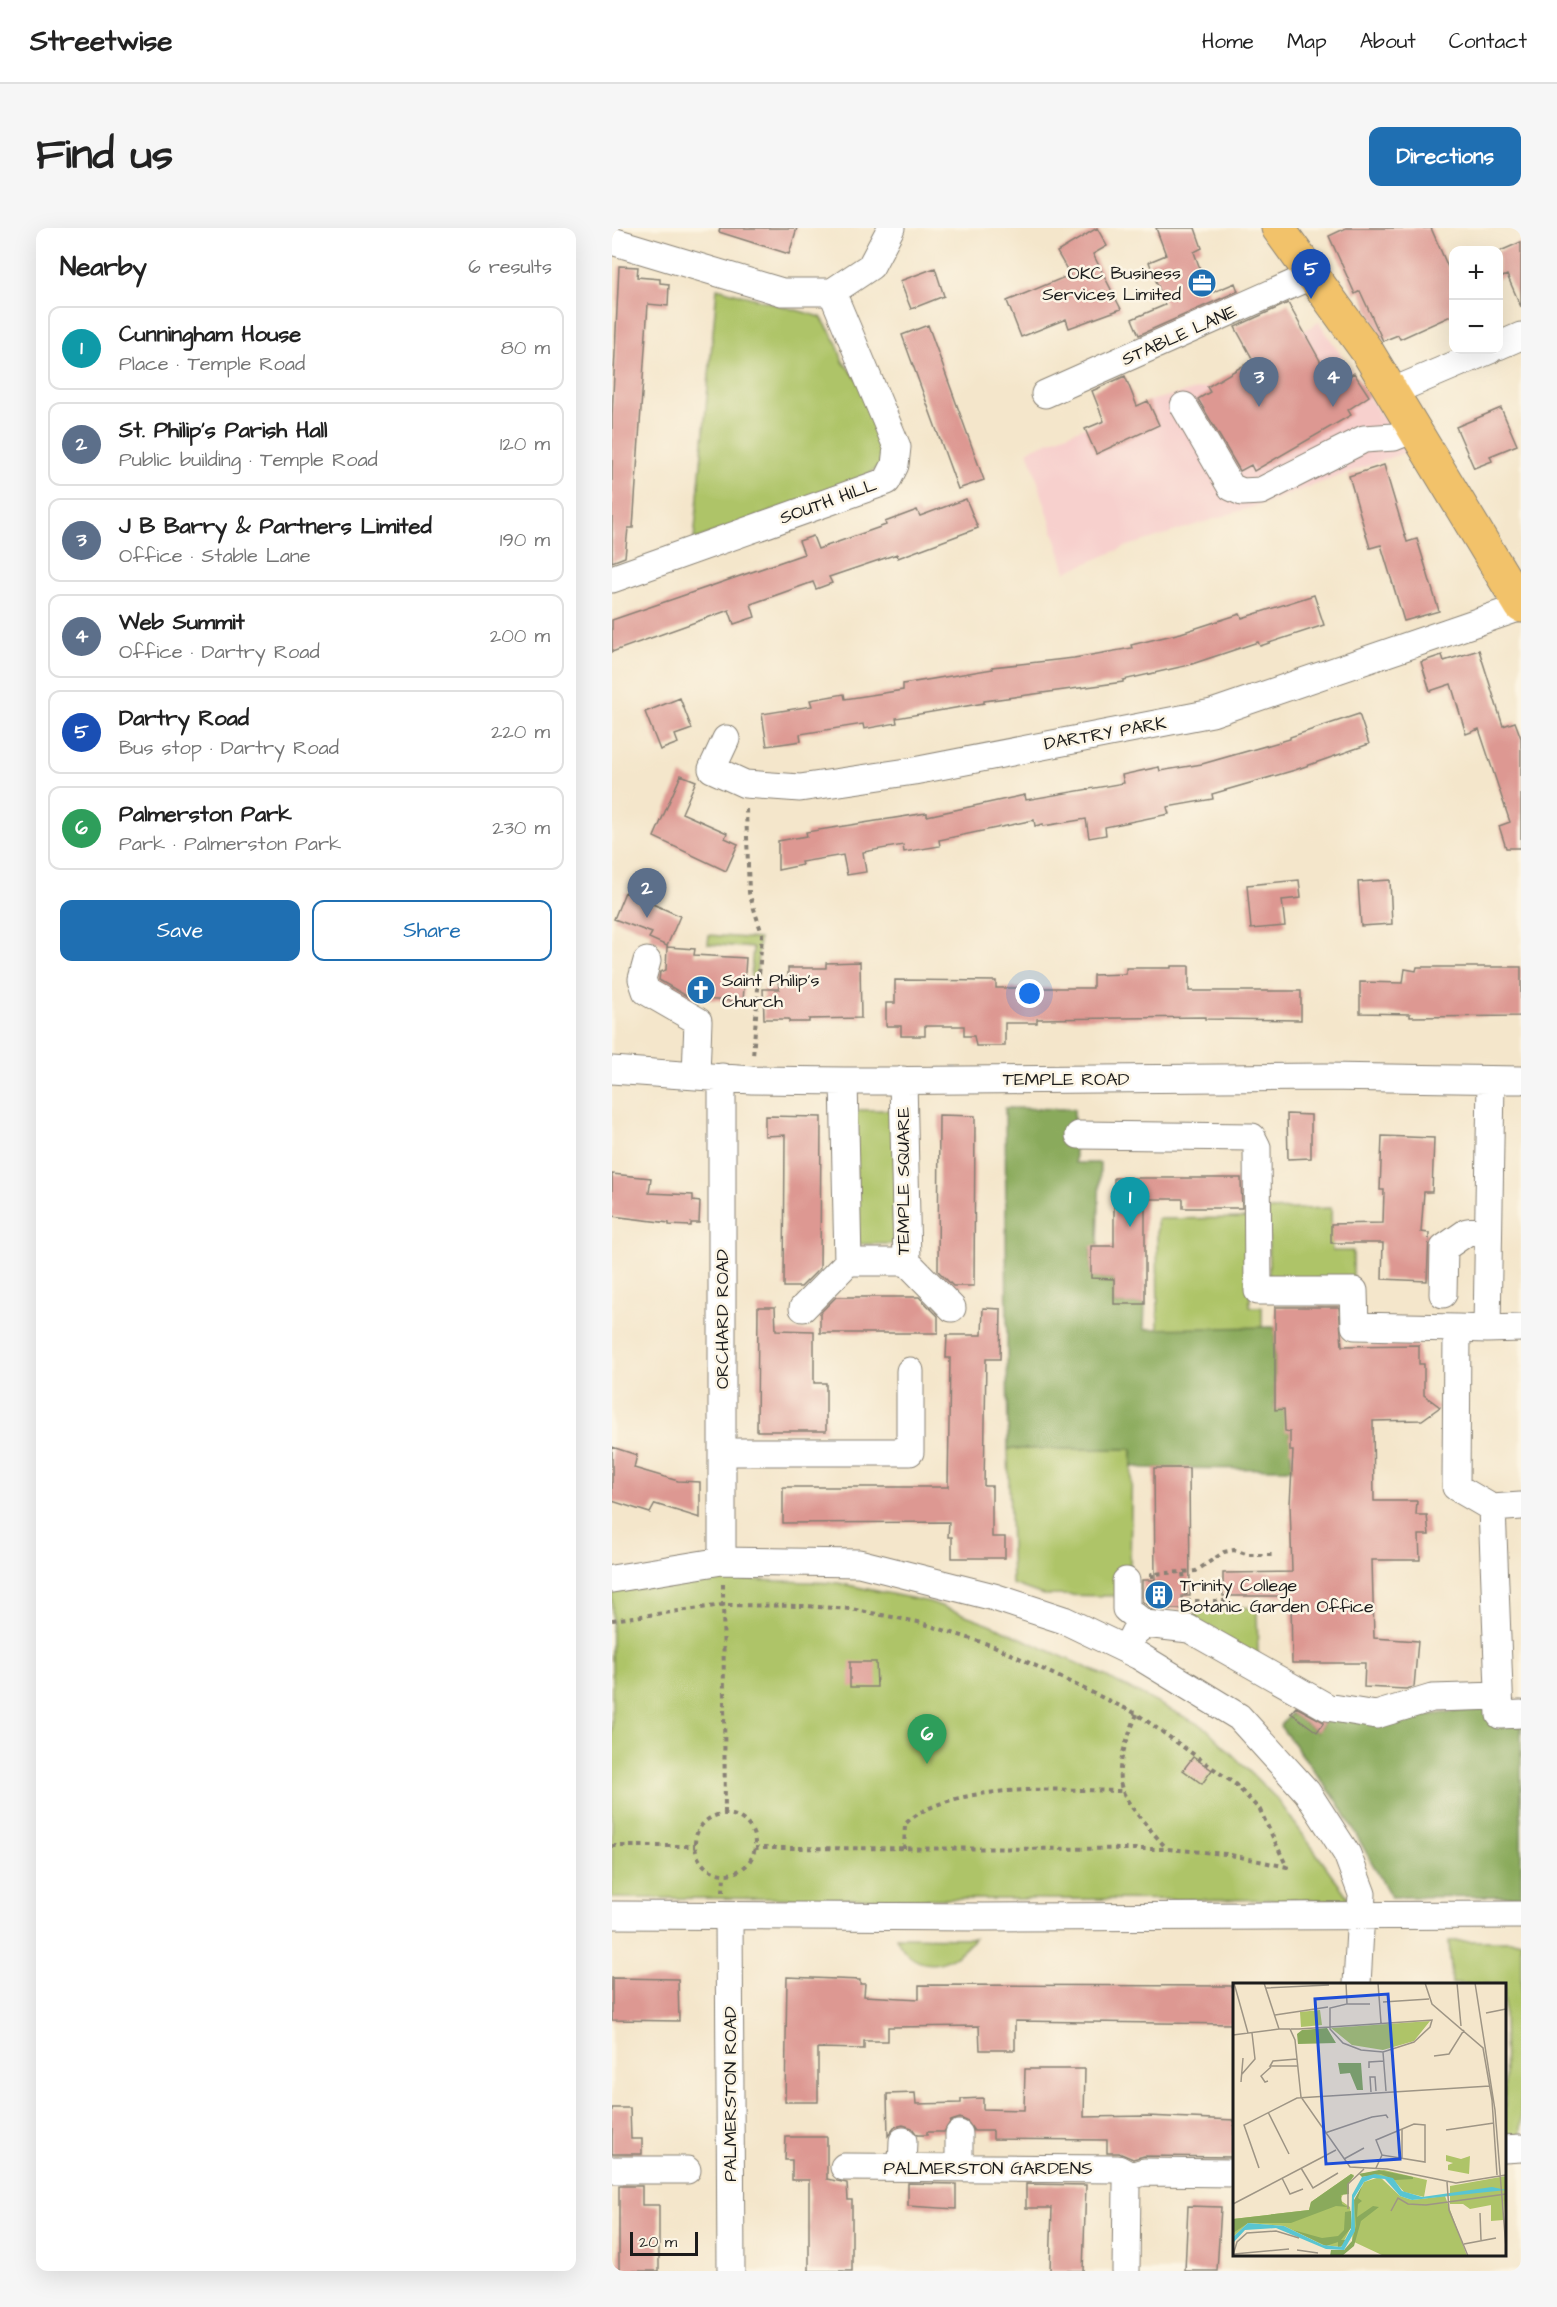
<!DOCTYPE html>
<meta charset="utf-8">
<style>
:root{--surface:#fff;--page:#f6f6f6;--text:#222;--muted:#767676;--line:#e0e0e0;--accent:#1f6fb2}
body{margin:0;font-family:"Architects Daughter",sans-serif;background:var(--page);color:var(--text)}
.controls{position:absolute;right:18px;top:18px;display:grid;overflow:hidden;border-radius:12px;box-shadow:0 6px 24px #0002}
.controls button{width:54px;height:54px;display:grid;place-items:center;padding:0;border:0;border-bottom:2px solid var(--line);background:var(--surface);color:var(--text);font:30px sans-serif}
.scale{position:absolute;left:18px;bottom:15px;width:68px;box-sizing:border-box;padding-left:6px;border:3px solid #1c1c1c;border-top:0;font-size:16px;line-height:21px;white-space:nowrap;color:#1c1c1c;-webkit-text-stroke:4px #fcf5e5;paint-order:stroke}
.you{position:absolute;left:418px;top:766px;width:21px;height:21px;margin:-15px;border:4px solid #fff;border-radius:50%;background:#1a73e8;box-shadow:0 0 0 9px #1a73e833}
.badge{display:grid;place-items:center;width:39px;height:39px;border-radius:50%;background:var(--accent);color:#fff;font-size:20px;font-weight:700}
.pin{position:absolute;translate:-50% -50px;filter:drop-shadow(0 2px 3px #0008)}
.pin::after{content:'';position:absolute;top:32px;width:21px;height:18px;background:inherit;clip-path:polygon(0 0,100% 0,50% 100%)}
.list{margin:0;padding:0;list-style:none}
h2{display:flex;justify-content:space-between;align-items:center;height:78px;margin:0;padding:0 24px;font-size:26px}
h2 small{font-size:20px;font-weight:400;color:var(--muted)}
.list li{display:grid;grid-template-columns:39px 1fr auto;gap:18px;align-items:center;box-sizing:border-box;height:84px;margin:0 12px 12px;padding:0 12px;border:2px solid var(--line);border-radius:12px}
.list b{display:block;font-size:22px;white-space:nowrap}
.list p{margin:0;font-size:20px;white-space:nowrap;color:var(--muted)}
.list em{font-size:20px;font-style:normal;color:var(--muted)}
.actions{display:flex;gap:12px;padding:18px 24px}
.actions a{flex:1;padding:14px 0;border:2px solid var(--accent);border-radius:12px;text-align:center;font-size:21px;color:var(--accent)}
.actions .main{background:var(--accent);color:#fff}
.map{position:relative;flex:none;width:909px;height:2043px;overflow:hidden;border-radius:12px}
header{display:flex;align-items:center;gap:36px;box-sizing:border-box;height:84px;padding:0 30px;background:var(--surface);border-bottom:2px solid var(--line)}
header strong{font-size:28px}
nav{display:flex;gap:33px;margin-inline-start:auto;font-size:21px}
.intro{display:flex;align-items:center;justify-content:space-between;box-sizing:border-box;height:144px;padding:0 36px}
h1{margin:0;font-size:42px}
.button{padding:15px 27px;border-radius:12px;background:var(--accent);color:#fff;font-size:21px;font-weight:700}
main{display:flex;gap:36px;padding:0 36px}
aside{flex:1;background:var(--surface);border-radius:12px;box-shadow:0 6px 24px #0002}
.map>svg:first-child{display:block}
</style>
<header>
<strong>Streetwise</strong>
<nav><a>Home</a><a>Map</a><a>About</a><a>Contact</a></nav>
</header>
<div class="intro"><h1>Find us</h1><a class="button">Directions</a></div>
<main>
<aside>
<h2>Nearby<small>6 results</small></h2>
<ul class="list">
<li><span class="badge" style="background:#0f9aa8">1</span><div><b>Cunningham House</b><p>Place · Temple Road</p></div><em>80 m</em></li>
<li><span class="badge" style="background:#5c6f8a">2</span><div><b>St. Philip's Parish Hall</b><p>Public building · Temple Road</p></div><em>120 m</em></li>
<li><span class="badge" style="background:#5c6f8a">3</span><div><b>J B Barry &amp; Partners Limited</b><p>Office · Stable Lane</p></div><em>190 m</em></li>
<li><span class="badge" style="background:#5c6f8a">4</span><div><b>Web Summit</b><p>Office · Dartry Road</p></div><em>200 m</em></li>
<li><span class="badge" style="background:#1a4fb4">5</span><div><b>Dartry Road</b><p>Bus stop · Dartry Road</p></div><em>220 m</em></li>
<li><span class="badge" style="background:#2e9e5b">6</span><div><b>Palmerston Park</b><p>Park · Palmerston Park</p></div><em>230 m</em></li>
</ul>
<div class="actions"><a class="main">Save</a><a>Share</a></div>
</aside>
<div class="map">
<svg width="909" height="2043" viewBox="0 0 909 2043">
<rect width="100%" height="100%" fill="#fcf5e5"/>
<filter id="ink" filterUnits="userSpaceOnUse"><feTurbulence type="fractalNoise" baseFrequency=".0167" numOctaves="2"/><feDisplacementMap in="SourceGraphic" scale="12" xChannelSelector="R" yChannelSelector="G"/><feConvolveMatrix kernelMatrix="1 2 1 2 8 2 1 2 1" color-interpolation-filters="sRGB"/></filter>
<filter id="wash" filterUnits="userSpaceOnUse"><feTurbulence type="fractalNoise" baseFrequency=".008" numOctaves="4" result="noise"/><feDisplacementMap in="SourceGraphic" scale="24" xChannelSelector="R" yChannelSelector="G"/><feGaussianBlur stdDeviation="1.35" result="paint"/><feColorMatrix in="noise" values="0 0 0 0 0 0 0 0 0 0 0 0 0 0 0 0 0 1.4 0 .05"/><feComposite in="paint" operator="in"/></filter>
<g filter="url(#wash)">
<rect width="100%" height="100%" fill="#f4e6cb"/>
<path fill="#f7d0cd" d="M707,94L794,224L647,277L513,319L454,344L416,222L536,173L595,159Z"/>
<path fill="#aec468" stroke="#657042" stroke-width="1.5" d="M105,60L209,89L224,113L231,134L247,153L272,218L268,238L251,250L82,312Z
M97,707L147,711L144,759L138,758L141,720L96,716Z
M243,882H284L286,1016H245Z
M719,980L720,1023H741V1051L657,1052L656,982Z
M637,990L638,1079H650V1100L546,1101L545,991Z
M396,1221H520L518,1341L506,1368L431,1367L400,1356Z
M111,1351L226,1355L318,1374L378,1396L491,1447L594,1500L666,1572L738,1672L0,1670V1363Z
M582,1377L645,1380L646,1427L586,1402Z
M284,1709L362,1710C340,1740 302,1749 284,1709Z
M837,1713H909V1906L893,1907L892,1756H840Z"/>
<path fill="#8aaa5c" stroke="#53633c" stroke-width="1.5" d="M393,880L462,881L463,935H488L486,1018L479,1019V1050L502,1051V1076H533L532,1101L663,1099V1181H672L678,1204L680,1241L532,1240L520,1238V1221H396Z
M874,1480L909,1495V1668L779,1669L726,1574L668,1498L679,1485L705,1504L716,1489L759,1494Z"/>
<g id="blocks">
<path fill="#dd9892" d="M108,0H185L177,26L107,4Z
M485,0L495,18L481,26L509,81L457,100L454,91L409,109L395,73L458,47L445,24Z
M544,0H583L590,20L582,24L597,66L623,55L626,63L527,107L520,91L553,77L537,34L554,27Z
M734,0H819L842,53L841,87L788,111L786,107L771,113L748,63L743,66L717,8Z
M909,14V79L895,47L886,51V24Z
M7,38L26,39L25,49L48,51V55L57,56L56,78L36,76L21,300H16L13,329L0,334V189Z
M323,40L332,68L299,81L288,53Z
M676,75L722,158L742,145L757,168L736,182L739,187L642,243L639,237L628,243L586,171L598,164L595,159L641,132L623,99Z
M316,97L372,252L346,261L290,107Z
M513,148L525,178L536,173L547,197L484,226L473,201L492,193L480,163Z
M889,180L905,217L878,228L880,233L862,240L844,199Z
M772,237L795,314L805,311L827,383L792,393L769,317L758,320L737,248Z
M354,271L366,300L286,330L285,326L217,349L220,355L204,361L201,354L139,376L143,389L122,396L117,382L0,424V392L192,326L187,313L201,308L206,321L274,297L273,294L305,282L308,288Z
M702,367L712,397L648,418L646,414L577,437L511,452V454L372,473V475L284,490L285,495L252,501L251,496L188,506L189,513L155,518L150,486L200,478L198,472L232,466L233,471L291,462V456L381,441L380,439L462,430L520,420L519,417L569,405L628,386L630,390Z
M867,422L891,498L903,494L909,510V620H894L887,598L898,594L867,501L854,506L839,456L818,463L809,434L830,427L832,433Z
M68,470L80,501L63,507L66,515L48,522L33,484Z
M747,486L757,516L683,542L600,566L601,571L555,579L557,586L493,599L494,607L477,610L474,591L431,598V596L423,598L422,592L327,612L328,618L292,624L291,617L251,624L254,644L235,647L231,627L189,634L190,637L166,642V613L195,608L194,604L315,585V588L413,567L414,572L512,555L510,547L547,539L548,543L590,536L678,511V509Z
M69,547L84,553L70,585L115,605L113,610L126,616L114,643L42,609Z
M687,652L689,670L670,672L673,698L639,701L635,657Z
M778,652L780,696L749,698L746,654Z
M13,664L68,688L55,718L37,710L40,705L2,691Z
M55,719L83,721L82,727L134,730L131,774L78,770L47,752L48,744L54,742Z
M248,734L249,790L197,791V794H177V791H152L151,761H167L166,752H176V740H214V735Z
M559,738H577V763H689V792L593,791V789L425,791V795H393V818H364L362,808H352V798H313V808H289V798H274V775H283V752L384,753V760H481V747L514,746V740H559Z
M805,739H909V788L798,789V786L748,785V754L791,755L793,741L804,743Z
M675,886L699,887V930L676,931Z
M327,887L363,888L362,1058H341L326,1043Z
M153,888L209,889L208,1040L189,1059H172L173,907L153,908Z
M770,908L822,910L820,964H812L809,1004L817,1005L815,1053L770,1051L771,1015H719V996L771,995L772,962H768Z
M0,946L39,950L37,965L81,967V973L88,974L87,995H79V998L57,997V995L0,988Z
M502,950H629L630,980H571V971H533V1076H502V1051L479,1050V1018H502Z
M224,1069H307L326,1088V1105H208V1085Z
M146,1079H163L164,1102L202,1103V1155H214V1203H145Z
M663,1079H727L730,1118L807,1117V1136H812V1167L828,1179L810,1192L761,1193L762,1273H805L804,1287H815L817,1307H807L808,1332H760L762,1410L806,1413L802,1459L794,1461L752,1459L753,1435H680L679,1368H611V1345L680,1344L678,1276L681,1223H678V1204L673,1203L672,1181L663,1182Z
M371,1080L389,1081L388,1131H374L372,1258H380V1309H393V1330H340V1309H336L337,1294L171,1295V1259H336L338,1130H334L335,1107H370Z
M0,1219L25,1227L22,1240L66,1253L88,1254V1290L43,1276L38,1285L0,1273Z
M542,1240H577L578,1368H570V1381H539L530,1373V1352H543Z
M238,1434H264L265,1459H238Z
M684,1479L712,1494L705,1504L679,1485Z
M581,1529L600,1542L590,1556L571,1542Z
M175,1749L248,1752V1756H253L252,1768L307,1771V1757L622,1758V1796L403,1793V1822H368L367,1798L276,1799V1813H252V1821L206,1820V1874H173Z
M0,1750L66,1751L67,1793L0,1792Z
M413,1841H473L472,1889L535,1888L622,1892V1929L532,1928L521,1931L507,1925H495V1912L381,1911V1903H362L355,1893L348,1890L339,1893L332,1904H315V1907H305L300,1900L291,1897L283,1899L276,1908L275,1866L303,1865L304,1876L349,1875V1871L371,1870V1881L412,1882Z
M0,1880H18L19,1911H30V1926H0Z
M174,1909H215V1951L235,1955L236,1972H240V2043H197V1952H180V1932H173Z
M296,1955L344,1956V1981L296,1978Z
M414,1956L474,1957L471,2043H438L440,1980H414Z
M7,1958H30V1977H47V2043H7Z
M576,1978L609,1979L605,2043H573Z"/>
</g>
</g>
<g filter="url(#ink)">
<use href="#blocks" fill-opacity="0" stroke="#888174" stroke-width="1.5"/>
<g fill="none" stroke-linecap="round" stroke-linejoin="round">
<g stroke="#888174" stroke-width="29">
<path id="minor" d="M0,13L170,64H220L259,38L279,0
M886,118L909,108
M779,164L878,122
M433,166L701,47
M572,178L619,259L630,264L649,263L752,211L782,209L802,201
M0,351L275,253L283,237L285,219L220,64
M114,511L100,541L133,556L188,560L302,543L600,485L909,379
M35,733L30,751L34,763L86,793L84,847
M0,842L140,852L232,853L713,849L909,852
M110,849V1333
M232,853L236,1034H295L291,852
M467,907L640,909L645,919L646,1063H742L743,1098L845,1100L844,1259L880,1280L888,1487L909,1486
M295,1034L340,1080
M831,1066L832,1020L855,1004L875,1001
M191,1080L236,1034
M845,1100L875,1101L879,852
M875,1101L909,1100
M111,1224H298V1143
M880,1280L909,1278
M0,1351L110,1333L247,1335L382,1369L452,1392L527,1428L627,1489L695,1564L735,1626L750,1666L745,1756
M514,1353V1381L533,1396
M514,1421L522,1405L533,1396L577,1401L715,1479L764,1487L820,1470L887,1468
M0,1687L370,1689L909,1687
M117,1688L119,2043
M892,1921L909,1920
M232,1939L506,1941L519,1948
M290,1939L291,1913
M347,1940V1906
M0,1942H75
M514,2043L515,1956L519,1948L532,1944L622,1945"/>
</g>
<g stroke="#888174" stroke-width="35">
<path id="major" d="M666,0L755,123L909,378"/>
</g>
<path stroke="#888174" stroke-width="4" stroke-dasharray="4.5 4.5" stroke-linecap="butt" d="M134,581L137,665L150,706L141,829
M571,1345L575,1377
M540,1350V1346L584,1343L612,1324L622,1322L637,1327H660
M111,1356L113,1586
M574,1373H618
M0,1392L111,1377L192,1378L239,1381L306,1394L382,1418L525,1486L623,1556L648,1582L675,1639L614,1626L555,1621L143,1620
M525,1486C494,1562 505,1562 555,1621
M83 1616a30 30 0 1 1 60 0a30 30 0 1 1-60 0Z
M0,1618H83
M292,1621L293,1596C338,1553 450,1562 510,1563
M111,1664L112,1647"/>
<use href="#minor" stroke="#fff" stroke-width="27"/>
<use href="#major" stroke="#f2c26a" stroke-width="33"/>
</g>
</g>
<defs>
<g id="office-disc" transform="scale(1.5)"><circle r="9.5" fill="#1f6fb2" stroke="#fcf5e5"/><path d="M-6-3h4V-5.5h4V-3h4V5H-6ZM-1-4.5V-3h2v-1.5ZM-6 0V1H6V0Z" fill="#fff"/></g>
<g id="church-disc" transform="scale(1.5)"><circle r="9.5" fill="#1f6fb2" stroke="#fcf5e5"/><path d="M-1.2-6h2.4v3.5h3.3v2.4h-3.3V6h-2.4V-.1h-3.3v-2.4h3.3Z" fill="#fff"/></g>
<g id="building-disc" transform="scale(1.5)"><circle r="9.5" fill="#1f6fb2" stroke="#fcf5e5"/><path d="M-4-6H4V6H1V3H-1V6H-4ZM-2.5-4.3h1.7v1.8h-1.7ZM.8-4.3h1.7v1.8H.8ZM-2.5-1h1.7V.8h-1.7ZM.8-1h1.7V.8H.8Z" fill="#fff"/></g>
</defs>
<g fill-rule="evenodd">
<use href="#office-disc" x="590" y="55"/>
<use href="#church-disc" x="89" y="762"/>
<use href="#building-disc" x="547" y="1367"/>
</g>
<g text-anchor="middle" stroke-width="5" stroke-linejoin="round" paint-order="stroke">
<g font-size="18" fill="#1c1c1c" stroke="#fcf5e5" text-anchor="start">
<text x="569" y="51" text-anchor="end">OKC Business<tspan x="569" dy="21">Services Limited</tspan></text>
<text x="110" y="758">Saint Philip's<tspan x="110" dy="21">Church</tspan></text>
<text x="568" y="1363">Trinity College<tspan x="568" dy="21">Botanic Garden Office</tspan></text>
</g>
<g font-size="18" fill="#1c1c1c" stroke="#fcf5e5">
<text transform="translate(567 107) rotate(-24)" y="6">STABLE LANE</text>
<text transform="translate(216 273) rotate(-20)" y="6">SOUTH HILL</text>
<text transform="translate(493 505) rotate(-10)" y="6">DARTRY PARK</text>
<text x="454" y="857">TEMPLE ROAD</text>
<text transform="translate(291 953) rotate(-90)" y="6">TEMPLE SQUARE</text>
<text transform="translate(110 1091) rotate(-90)" y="6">ORCHARD ROAD</text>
<text transform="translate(118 1866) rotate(-90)" y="6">PALMERSTON ROAD</text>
<text x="376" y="1946">PALMERSTON GARDENS</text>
</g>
</g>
<g transform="translate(621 1755)">
<rect width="273" height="273" fill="#f4e6cb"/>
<path d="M87,27L89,42L68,44L67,29ZM197,38L181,58L150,67L119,62L98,45ZM213,172L228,176L237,173L236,191L215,187V182L220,180L213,178ZM151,187L194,197L191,214L171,209L159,195L126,191ZM118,191L121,192L107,217L117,224L119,242L108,264L90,262L51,243L15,240L0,254V236L76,227L78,219ZM273,193V248L271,217L270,237L258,238V222L237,226L230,221H217V203ZM147,194L167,213L179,217L212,213L234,273H151L119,258L121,219L131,199Z" fill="#aec468"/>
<path d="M94,45L103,60L65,61L64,51L69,47ZM105,80H128L130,107H124L117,90L107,91ZM146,187L180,194V196L162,197L148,191L129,194L126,191ZM118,191L121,193L116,199V211L108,212L109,221L115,224L103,223L58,240H15L0,250V236L76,227L78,219ZM129,203L125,215L129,218L125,221L124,234L140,223L146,224L128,238L121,263L109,273H97L98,267H111L119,258L123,243L121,217ZM118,228V245L108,257H114L111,262L105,264V259L93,263L60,247L89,255L105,253L111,247L112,229Z" fill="#8aaa5c"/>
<path d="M142,191L160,195L169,208L189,214L259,204L273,207L179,217L167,213L152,196L140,195L131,199L121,215L122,248L111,267L93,266L43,245L12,247L0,260V254L15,240L51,243L90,262L108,264L118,246L119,212L129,194Z" fill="#59c5d1"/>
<path fill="none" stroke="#9e9585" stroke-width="1.5" d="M1,0L15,50M31,0L46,46H57L62,57L68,114L117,184L154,186L223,200L273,192M145,0L148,40M192,0L199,21L250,65L259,117L264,192M224,0L228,43M242,0L262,127L273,265M33,5L96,2M150,19L196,16M114,21H137M253,30L273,26M42,32L95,24M58,46H66L97,44L127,42L199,37L197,44L181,59L150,69L128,67L110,60L97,46V25L114,21L113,0M0,52L46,46M150,69L153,108M201,73L216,71L231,47M64,76L40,78L37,83H65M136,85V79L151,78M9,91L22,76L19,50M35,98L32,99L28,93L38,84M8,99L10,75M138,109L137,94H142L143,108M35,129L56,171M169,146V175M213,147L261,140M92,150L139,134L153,132L155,135M111,176L131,165M26,185L11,142L64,115L257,103M68,185L80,205L105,190M143,185L149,172L192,179V142L181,141L143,157L149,172M49,195L57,211L70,206M214,199L216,227L235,273M0,221L103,167M115,226V201L131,186M158,228L165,215L175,221L193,222L273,211M247,230L248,257M231,261L263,255M64,267L85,270M1,271L56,266M0,272L4,259L14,250L43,248L66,255"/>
<path fill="#1d4ed8" fill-opacity="0.15" stroke="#1d4ed8" stroke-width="3" d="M155,11L167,176L93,181L82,16Z"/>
<rect width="273" height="273" fill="none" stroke="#1c1c1c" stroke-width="3"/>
</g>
</svg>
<div class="controls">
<button>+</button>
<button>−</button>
</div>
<div class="scale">20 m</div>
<div class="you"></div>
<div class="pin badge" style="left:518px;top:999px;background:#0f9aa8">1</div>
<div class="pin badge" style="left:35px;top:690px;background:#5c6f8a">2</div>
<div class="pin badge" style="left:647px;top:179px;background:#5c6f8a">3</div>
<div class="pin badge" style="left:721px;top:179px;background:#5c6f8a">4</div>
<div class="pin badge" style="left:699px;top:71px;background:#1a4fb4">5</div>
<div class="pin badge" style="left:315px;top:1536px;background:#2e9e5b">6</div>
</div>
</main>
